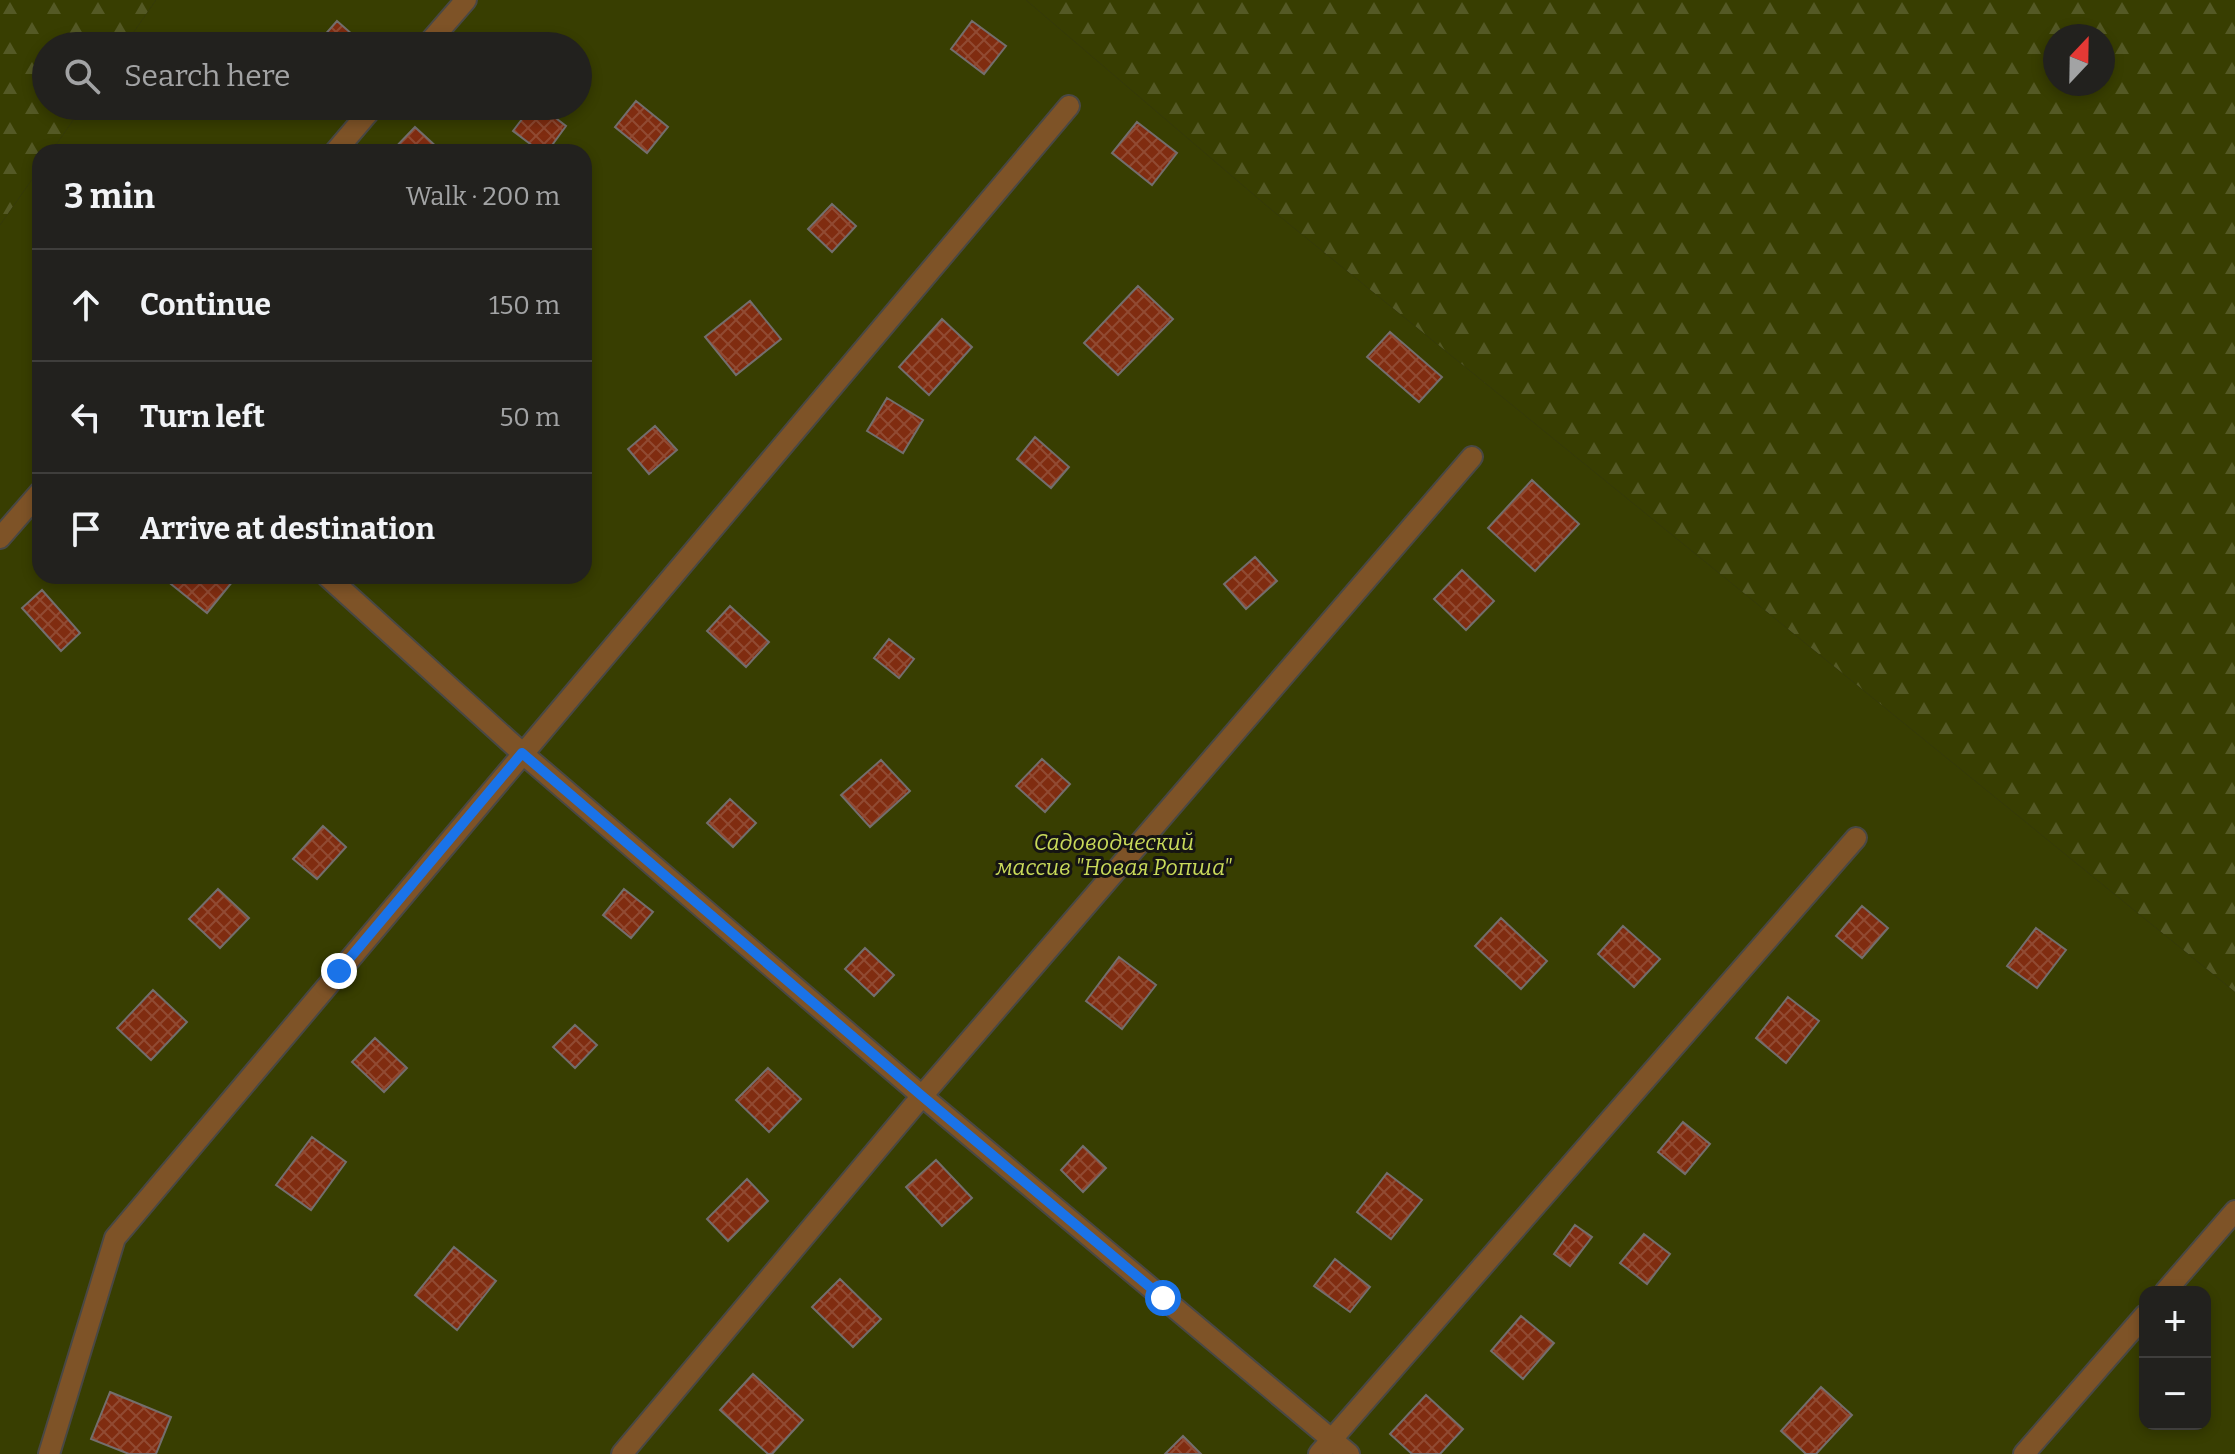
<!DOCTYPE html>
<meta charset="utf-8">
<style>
:root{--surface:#22211e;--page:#2a2927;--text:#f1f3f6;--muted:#a2a3a4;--line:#3f3e3c}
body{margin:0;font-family:Bitter,serif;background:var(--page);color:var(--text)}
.controls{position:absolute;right:24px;bottom:24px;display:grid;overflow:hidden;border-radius:16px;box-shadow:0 4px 12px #0003}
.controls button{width:72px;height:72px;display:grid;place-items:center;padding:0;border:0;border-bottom:2px solid var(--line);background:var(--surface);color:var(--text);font:40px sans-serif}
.compass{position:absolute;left:2043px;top:24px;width:72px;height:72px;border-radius:50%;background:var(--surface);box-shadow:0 4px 12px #0003;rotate:22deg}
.stop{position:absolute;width:24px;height:24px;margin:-18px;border:6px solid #1a73e8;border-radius:50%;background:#fff}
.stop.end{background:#1a73e8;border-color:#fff;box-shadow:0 2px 8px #0008}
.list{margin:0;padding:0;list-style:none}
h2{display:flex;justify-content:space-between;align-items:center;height:104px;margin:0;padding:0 32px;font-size:34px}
h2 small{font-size:26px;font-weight:400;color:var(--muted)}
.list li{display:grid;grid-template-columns:52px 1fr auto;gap:24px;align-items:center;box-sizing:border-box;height:112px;padding:0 32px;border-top:2px solid var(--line)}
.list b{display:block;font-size:30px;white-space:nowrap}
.list em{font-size:26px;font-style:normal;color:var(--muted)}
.icon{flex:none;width:44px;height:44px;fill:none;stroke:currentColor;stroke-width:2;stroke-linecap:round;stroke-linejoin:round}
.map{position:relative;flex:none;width:2235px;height:1454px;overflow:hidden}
.search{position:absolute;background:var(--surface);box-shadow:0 4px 12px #0003;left:32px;top:32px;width:560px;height:88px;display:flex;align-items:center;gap:20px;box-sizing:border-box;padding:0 28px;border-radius:44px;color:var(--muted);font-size:30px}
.panel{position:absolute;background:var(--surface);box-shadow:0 4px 12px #0003;left:32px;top:144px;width:560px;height:440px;border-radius:24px}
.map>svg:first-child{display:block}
</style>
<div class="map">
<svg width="2235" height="1454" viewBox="0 0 2235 1454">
<defs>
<pattern id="forest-firs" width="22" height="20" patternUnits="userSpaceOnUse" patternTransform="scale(2)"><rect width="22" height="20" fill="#383e01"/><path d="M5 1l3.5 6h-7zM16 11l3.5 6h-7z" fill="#545925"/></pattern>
<pattern id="building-cross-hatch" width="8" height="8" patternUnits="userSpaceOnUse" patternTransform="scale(2)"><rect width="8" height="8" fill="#802c10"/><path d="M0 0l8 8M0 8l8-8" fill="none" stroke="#914a32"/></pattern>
</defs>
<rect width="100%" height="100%" fill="#2d2c28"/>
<path fill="url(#forest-firs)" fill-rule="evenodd" d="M0,0H156L124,46H46V106H83L51,152H40V168L0,225Z
M1026,0H2235V992L1267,206ZM2055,36H2103V84H2055Z"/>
<path fill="#383e01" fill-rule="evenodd" d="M156,0H1026L1267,206L2235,992V1454H0V225L40,168V576H584V152H51L83,106H578V46H124ZM2145,1292H2205V1424H2145Z"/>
<path fill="url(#building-cross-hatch)" stroke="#736e6d" stroke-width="2" d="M337,21L361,42L357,46H315Z
M972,21L1006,46L984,74L951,49Z
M636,101L668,127L647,153L615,127Z
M532,106H540L566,126L547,152H541L513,131Z
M1137,122L1177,153L1152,185L1112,153Z
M415,127L439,149L436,152H391Z
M832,204L856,226L832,252L808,229Z
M1138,286L1173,319L1118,375L1084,343Z
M750,301L781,339L736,375L705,337Z
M942,319L972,347L929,395L899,367Z
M1390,332L1442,377L1419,402L1367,357Z
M887,398L923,420L903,453L867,431Z
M655,426L677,450L649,474L628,449Z
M1035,437L1069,467L1051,488L1017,459Z
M1532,480L1579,524L1535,571L1488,528Z
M1255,557L1277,581L1246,609L1224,584Z
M1462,570L1494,601L1466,630L1434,599Z
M161,576H237L207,613Z
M42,590L80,633L61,651L22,608Z
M730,606L769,642L746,667L707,631Z
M889,639L914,659L899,678L874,658Z
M1042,759L1070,784L1045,812L1016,786Z
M881,760L910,791L870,827L841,795Z
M730,799L756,823L733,847L707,823Z
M323,826L346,847L317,879L293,859Z
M218,889L249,918L220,948L189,919Z
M624,889L653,912L631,938L603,915Z
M1862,906L1888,928L1862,958L1836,936Z
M1501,918L1547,961L1521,989L1475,946Z
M1623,926L1660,959L1634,987L1598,954Z
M2036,928L2066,950L2037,988L2007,966Z
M865,948L894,975L874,996L845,969Z
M1119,957L1156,985L1122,1029L1086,1001Z
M153,990L187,1022L151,1060L117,1028Z
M1788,997L1819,1021L1786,1063L1756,1038Z
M575,1025L597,1045L575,1068L553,1047Z
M375,1038L407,1068L384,1092L352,1062Z
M768,1068L801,1099L769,1132L736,1100Z
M1683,1122L1710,1144L1685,1174L1658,1152Z
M312,1137L346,1162L311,1210L276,1185Z
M1083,1146L1106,1168L1083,1192L1061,1170Z
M936,1160L972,1198L942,1226L906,1187Z
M1387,1173L1422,1200L1391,1239L1357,1212Z
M747,1179L768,1201L728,1241L707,1219Z
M1575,1225L1592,1237L1570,1266L1554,1254Z
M1644,1234L1670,1254L1647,1284L1620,1263Z
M454,1247L496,1281L457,1330L415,1295Z
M1335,1259L1370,1287L1350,1312L1314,1286Z
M840,1279L881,1319L853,1347L812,1307Z
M1521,1316L1554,1343L1523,1379L1491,1351Z
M753,1374L803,1420L772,1454H768L720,1410Z
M1821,1387L1852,1415L1816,1454H1806L1781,1431Z
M110,1392L171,1417L156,1454H129L91,1439Z
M1426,1395L1463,1429L1440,1454H1412L1390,1434Z
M1183,1436L1201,1454H1165Z"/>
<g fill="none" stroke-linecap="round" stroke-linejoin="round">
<g stroke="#494844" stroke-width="24">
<path id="street" d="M426,46L466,0
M335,152L374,106
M0,538L40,492
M327,576L522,753L922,1096L1349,1454
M2165,1292L2235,1211
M49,1454L115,1238L1069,106
M622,1454L922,1096L1472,457
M1319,1454L1856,838
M2024,1454L2145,1315"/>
</g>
<use href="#street" stroke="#7e5327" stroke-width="20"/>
</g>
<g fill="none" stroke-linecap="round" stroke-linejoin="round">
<path stroke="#1a73e8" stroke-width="10" d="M339,971L522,753L922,1096L1163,1298"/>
</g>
<g text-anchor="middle" stroke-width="6" stroke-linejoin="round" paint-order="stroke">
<g font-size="22" font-style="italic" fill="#c9da5a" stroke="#151413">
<text x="1114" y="850">Садоводческий<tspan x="1114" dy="25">массив "Новая Ропша"</tspan></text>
</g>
</g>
</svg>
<div class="controls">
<button>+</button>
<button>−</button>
</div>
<svg class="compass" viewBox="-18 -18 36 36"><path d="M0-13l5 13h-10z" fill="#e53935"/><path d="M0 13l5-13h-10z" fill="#a2a3a4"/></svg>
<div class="stop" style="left:1163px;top:1298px"></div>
<div class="stop end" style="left:339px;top:971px"></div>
<div class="search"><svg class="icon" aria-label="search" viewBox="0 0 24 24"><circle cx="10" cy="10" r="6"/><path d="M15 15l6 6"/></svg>Search here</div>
<section class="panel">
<h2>3 min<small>Walk · 200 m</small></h2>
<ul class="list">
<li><svg class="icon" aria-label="ahead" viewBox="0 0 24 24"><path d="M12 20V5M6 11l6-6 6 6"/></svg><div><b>Continue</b></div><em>150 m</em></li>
<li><svg class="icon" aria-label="left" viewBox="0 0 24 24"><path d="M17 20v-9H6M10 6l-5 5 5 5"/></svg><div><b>Turn left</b></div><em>50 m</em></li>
<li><svg class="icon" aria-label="arrive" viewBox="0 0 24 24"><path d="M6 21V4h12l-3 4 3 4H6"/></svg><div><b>Arrive at destination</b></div></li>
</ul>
</section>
</div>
